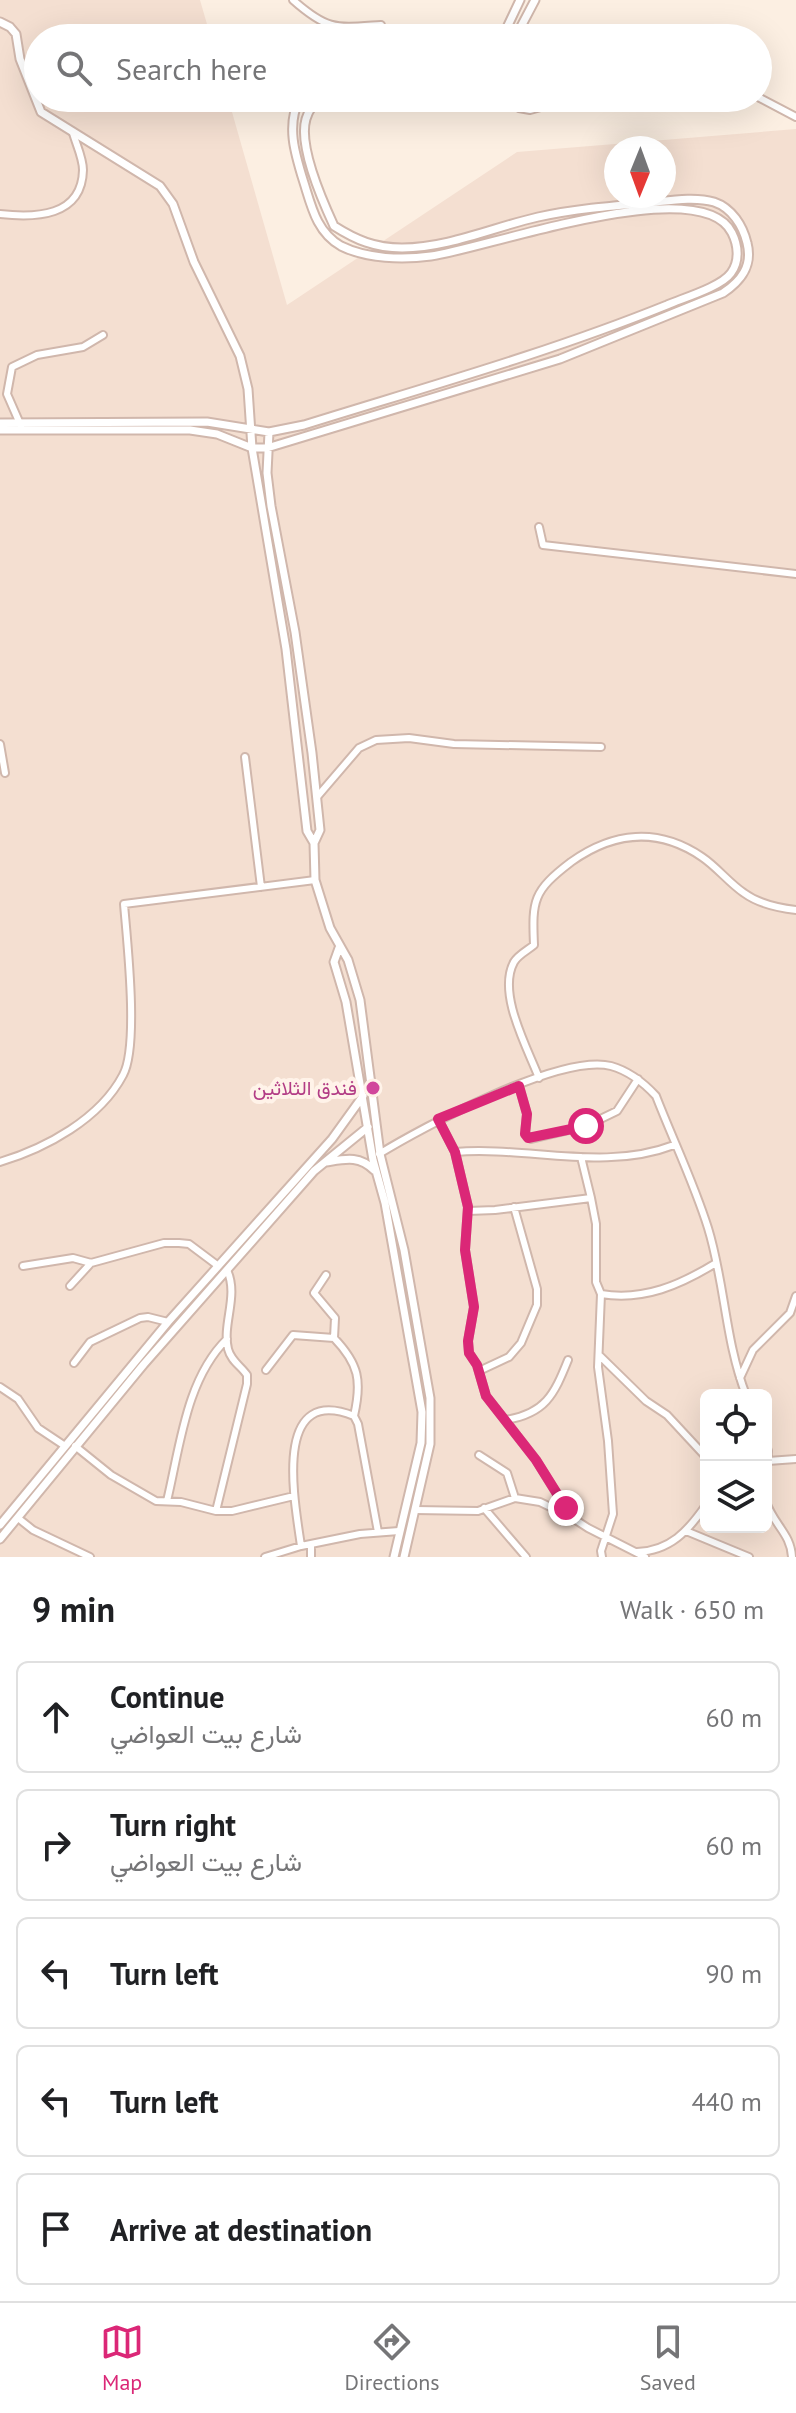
<!DOCTYPE html>
<meta charset="utf-8">
<style>
:root{--surface:#fff;--page:#f6f6f6;--text:#202124;--muted:#757577;--line:#e0e0e0;--accent:#db2777}
body{margin:0;font-family:"PT Sans",Vazirmatn,sans-serif;background:var(--page);color:var(--text)}
.controls{position:absolute;right:24px;bottom:24px;display:grid;overflow:hidden;border-radius:12px;box-shadow:0 8px 32px #0002}
.controls button{width:72px;height:72px;display:grid;place-items:center;padding:0;border:0;border-bottom:2px solid var(--line);background:var(--surface);color:var(--text);font:40px sans-serif}
.compass{position:absolute;left:604px;top:136px;width:72px;height:72px;border-radius:50%;background:var(--surface);box-shadow:0 8px 32px #0002;rotate:181deg}
.stop{position:absolute;width:24px;height:24px;margin:-18px;border:6px solid #db2777;border-radius:50%;background:#fff}
.stop.end{background:#db2777;border-color:#fff;box-shadow:0 2px 8px #0008}
.list{margin:0;padding:0;list-style:none}
h2{display:flex;justify-content:space-between;align-items:center;height:104px;margin:0;padding:0 32px;font-size:34px}
h2 small{font-size:26px;font-weight:400;color:var(--muted)}
.list li{display:grid;grid-template-columns:52px 1fr auto;gap:24px;align-items:center;box-sizing:border-box;height:112px;margin:0 16px 16px;padding:0 16px;border:2px solid var(--line);border-radius:12px}
.list b{display:block;font-size:30px;white-space:nowrap}
.list p{margin:0;font-size:26px;white-space:nowrap;color:var(--muted)}
.list em{font-size:26px;font-style:normal;color:var(--muted)}
.icon{flex:none;width:44px;height:44px;fill:none;stroke:currentColor;stroke-width:2;stroke-linecap:round;stroke-linejoin:round}
.map{position:relative;flex:none;width:796px;height:1557px;overflow:hidden}
.search{position:absolute;background:var(--surface);box-shadow:0 8px 32px #0002;left:24px;right:24px;top:24px;height:88px;display:flex;align-items:center;gap:20px;box-sizing:border-box;padding:0 28px;border-radius:44px;color:var(--muted);font-size:30px}
.sheet{height:744px;background:var(--surface)}
nav{display:flex;justify-content:space-around;align-items:center;box-sizing:border-box;height:112px;border-top:2px solid var(--line);background:var(--surface);font-size:22px;color:var(--muted)}
nav a{display:grid;justify-items:center;gap:4px}
nav .on{color:var(--accent)}
.map>svg:first-child{display:block}
</style>
<div class="map">
<svg width="796" height="1557" viewBox="0 0 796 1557">
<rect width="100%" height="100%" fill="#fcefe2"/>
<path fill="#f4dfd1" fill-rule="evenodd" d="M0,0H200L211,38H38V98H228L287,305L517,152L796,129V1557H0ZM616,148H664V196H616ZM706,1395H766V1527H706Z"/>
<g fill="none" stroke-linecap="round" stroke-linejoin="round">
<g stroke="#d0b7ac" stroke-width="10">
<path id="minor" d="M293,0C328,31 336,28 381,25
M758,97L796,117
M502,98L519,108L530,110L566,100L615,105L651,98
M0,214C35,218 82,217 83,170C83,158 76,144 73,133
M21,426L7,394L12,367L37,355L83,347L103,335
M539,527L543,545L796,574
M0,744L5,773
M245,757L261,887
M317,797L359,748L376,740L409,738L454,744L601,747
M539,1078C527,1047 497,993 514,962C518,955 528,950 534,945C532,900 533,891 571,862C613,832 658,827 702,857C717,867 729,883 744,893C759,904 778,908 796,910
M519,1086L527,1114L525,1134L531,1139L586,1126L617,1111L638,1079
M455,1152C528,1146 604,1172 674,1145
M379,1154C423,1127 561,1053 611,1066C629,1071 644,1083 656,1096C673,1140 694,1183 708,1228C725,1283 725,1341 746,1395
M0,1162C46,1148 100,1119 123,1075C139,1046 127,941 124,904L315,880
M591,1198L596,1224V1282L601,1294C644,1301 680,1285 716,1263
M468,1211L495,1210L591,1198L581,1157
M23,1266L73,1258L91,1263L164,1243H179L189,1244L217,1265
M326,1275L314,1293L335,1318L334,1338
M70,1286L91,1263
M601,1294L598,1367L608,1441L613,1514L601,1551L602,1557
M600,1356L646,1401L667,1415L706,1457
M74,1363L90,1342L140,1318L148,1317L168,1322
M266,1370L293,1335L334,1338C359,1364 362,1381 354,1416
M479,1371L509,1357L521,1343L537,1305V1289L514,1207
M740,1378L753,1350L790,1313L796,1296
M0,1387L18,1399L38,1428L65,1446
M505,1420C545,1414 554,1395 568,1360
M766,1445L768,1451L766,1482
M75,1446L111,1475L156,1501L181,1502L216,1511H232L294,1496
M479,1455L507,1473L515,1498
M768,1461L796,1459
M167,1501C180,1447 186,1379 227,1339
M766,1502C774,1525 791,1534 792,1557
M484,1508L526,1557
M415,1510L478,1511L515,1498L540,1502L571,1517L536,1460L486,1396L477,1365L469,1353L468,1341L474,1307L465,1250L468,1207L455,1152L438,1119
M216,1511L247,1384V1375C241,1366 231,1361 228,1349C222,1323 239,1296 227,1270
M571,1517L588,1528L645,1557
M18,1518L33,1530L90,1557
M686,1531L749,1557
M311,1544V1557
M301,1546C295,1503 271,1383 354,1416L358,1424L378,1532
M637,1552C670,1551 688,1531 706,1505
M265,1557L301,1546L360,1534L399,1531"/>
</g>
<g stroke="#d0b7ac" stroke-width="11">
<path id="tertiary" d="M0,22L10,27L16,34L20,59L41,112L160,186L173,204L194,262L240,356L248,389L252,448L286,649L307,831L314,843
M502,38L520,0
M515,38L535,0
M0,423L207,422L269,432L304,425C426,387 548,353 667,305C683,298 721,287 731,273C740,261 738,245 732,233C701,170 485,249 431,256C403,260 367,259 341,246C318,233 312,209 305,186C296,157 285,126 300,98
M0,430H190L217,434L252,448H267L560,359L723,293C741,281 753,266 747,243C743,226 732,208 714,202C694,196 668,201 647,203C611,206 574,209 538,217C494,227 448,248 402,248C375,248 356,240 334,226C322,200 298,146 306,119C309,109 313,105 320,98
M269,432L267,473L271,506L295,632L312,753L320,830L314,843L315,880L330,928L348,960L360,1000L380,1154L404,1250L430,1398V1444L404,1557
M339,948L334,962L346,1002L373,1160L385,1203L422,1412L421,1443L394,1557
M326,1162C345,1159 359,1155 374,1170
M0,1525L168,1322L332,1139L363,1096
M0,1539L144,1364L314,1171L368,1127"/>
</g>
<use href="#minor" stroke="#fff" stroke-width="6"/>
<use href="#tertiary" stroke="#fff" stroke-width="7"/>
</g>
<g fill="none" stroke-linecap="round" stroke-linejoin="round">
<path stroke="#db2777" stroke-width="10" d="M566,1508L536,1460L486,1396L477,1365L469,1353L468,1341L474,1307L465,1250L468,1207L455,1152L438,1119L519,1086L527,1114L525,1134L528,1138L586,1126"/>
</g>
<circle fill="#d1479c" stroke="#fff3e9" stroke-width="3" cx="373" cy="1088" r="8"/>
<g text-anchor="middle" stroke-width="8" stroke-linejoin="round" paint-order="stroke">
<g font-size="20" fill="#b23c85" stroke="#fff3e9" text-anchor="end">
<text x="357" y="1095">فندق الثلاثين</text>
</g>
</g>
</svg>
<div class="controls">
<button><svg class="icon" aria-label="locate" viewBox="0 0 24 24"><circle cx="12" cy="12" r="6"/><path d="M12 2v4M12 18v4M2 12h4M18 12h4"/></svg></button>
<button><svg class="icon" aria-label="layers" viewBox="0 0 24 24"><path d="M12 4l9 5-9 5-9-5zM3 14l9 5 9-5"/></svg></button>
</div>
<svg class="compass" viewBox="-18 -18 36 36"><path d="M0-13l5 13h-10z" fill="#e53935"/><path d="M0 13l5-13h-10z" fill="#757577"/></svg>
<div class="stop" style="left:586px;top:1126px"></div>
<div class="stop end" style="left:566px;top:1508px"></div>
<div class="search"><svg class="icon" aria-label="search" viewBox="0 0 24 24"><circle cx="10" cy="10" r="6"/><path d="M15 15l6 6"/></svg>Search here</div>
</div>
<section class="sheet">
<h2>9 min<small>Walk · 650 m</small></h2>
<ul class="list">
<li><svg class="icon" aria-label="ahead" viewBox="0 0 24 24"><path d="M12 20V5M6 11l6-6 6 6"/></svg><div><b>Continue</b><p>شارع بيت العواضي</p></div><em>60 m</em></li>
<li><svg class="icon" aria-label="right" viewBox="0 0 24 24"><path d="M7 20v-9h11M14 6l5 5-5 5"/></svg><div><b>Turn right</b><p>شارع بيت العواضي</p></div><em>60 m</em></li>
<li><svg class="icon" aria-label="left" viewBox="0 0 24 24"><path d="M17 20v-9H6M10 6l-5 5 5 5"/></svg><div><b>Turn left</b></div><em>90 m</em></li>
<li><svg class="icon" aria-label="left" viewBox="0 0 24 24"><path d="M17 20v-9H6M10 6l-5 5 5 5"/></svg><div><b>Turn left</b></div><em>440 m</em></li>
<li><svg class="icon" aria-label="arrive" viewBox="0 0 24 24"><path d="M6 21V4h12l-3 4 3 4H6"/></svg><div><b>Arrive at destination</b></div></li>
</ul>
</section>
<nav>
<a class="on"><svg class="icon" aria-label="map" viewBox="0 0 24 24"><path d="M3 6l6-2 6 2 6-2v14l-6 2-6-2-6 2zM9 4v14M15 6v14"/></svg>Map</a>
<a><svg class="icon" aria-label="directions" viewBox="0 0 24 24"><path d="M12 3l9 9-9 9-9-9zM9 14v-3h6M13 9l2 2-2 2"/></svg>Directions</a>
<a><svg class="icon" aria-label="saved" viewBox="0 0 24 24"><path d="M7 4h10v16l-5-4-5 4z"/></svg>Saved</a>
</nav>
